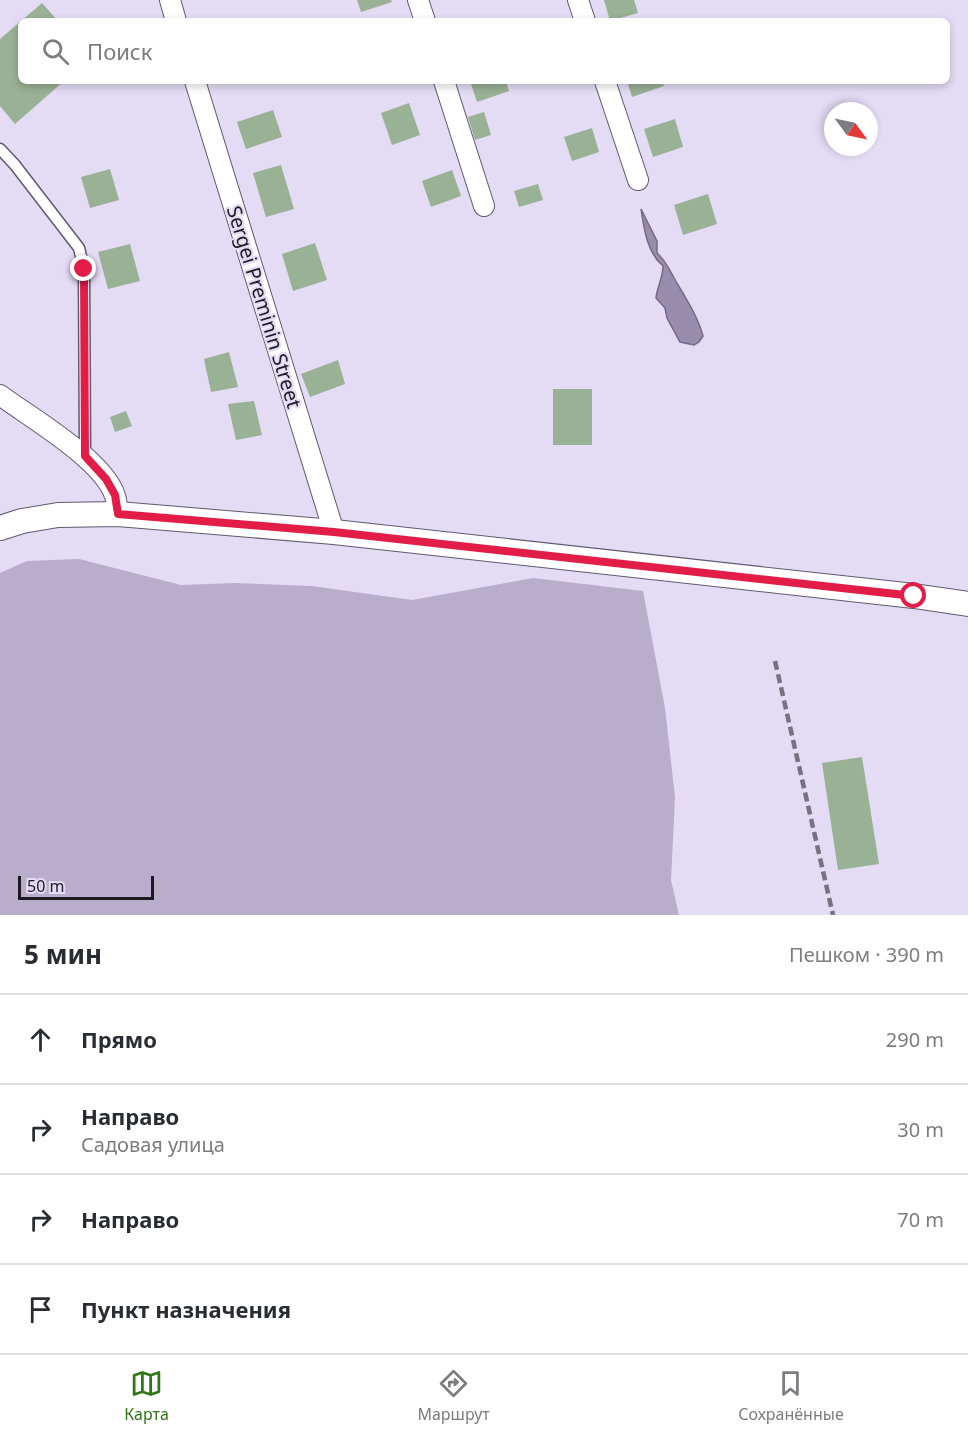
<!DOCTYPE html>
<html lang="ru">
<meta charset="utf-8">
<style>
:root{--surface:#fff;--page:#f7f7f7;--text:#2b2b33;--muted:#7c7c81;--line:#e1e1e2;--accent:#307619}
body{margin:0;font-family:"Noto Sans",sans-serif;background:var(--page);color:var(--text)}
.compass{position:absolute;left:824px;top:102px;width:54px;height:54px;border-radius:50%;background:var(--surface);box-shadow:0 3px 9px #0003;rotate:123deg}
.scale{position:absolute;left:18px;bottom:15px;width:136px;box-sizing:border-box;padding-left:6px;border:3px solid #1c1922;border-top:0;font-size:16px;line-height:21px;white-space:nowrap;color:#1c1922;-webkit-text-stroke:4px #e4dbf5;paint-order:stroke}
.stop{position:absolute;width:18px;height:18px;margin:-14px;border:4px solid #e11d48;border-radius:50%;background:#fff}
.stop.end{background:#e11d48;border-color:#fff;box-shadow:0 2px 6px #0008}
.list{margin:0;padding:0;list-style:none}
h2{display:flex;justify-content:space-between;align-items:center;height:78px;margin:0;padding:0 24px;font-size:26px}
h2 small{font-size:20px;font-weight:400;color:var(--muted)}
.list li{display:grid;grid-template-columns:39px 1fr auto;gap:18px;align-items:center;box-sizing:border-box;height:90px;padding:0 24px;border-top:2px solid var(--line)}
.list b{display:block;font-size:22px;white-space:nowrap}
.list p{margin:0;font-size:20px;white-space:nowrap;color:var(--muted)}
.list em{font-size:20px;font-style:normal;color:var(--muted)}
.icon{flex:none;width:33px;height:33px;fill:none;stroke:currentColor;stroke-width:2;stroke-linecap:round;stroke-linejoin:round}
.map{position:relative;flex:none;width:968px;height:915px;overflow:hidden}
.search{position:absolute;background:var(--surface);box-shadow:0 3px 9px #0003;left:18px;right:18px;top:18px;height:66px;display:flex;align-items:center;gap:15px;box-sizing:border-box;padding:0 21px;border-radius:9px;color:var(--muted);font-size:22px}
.sheet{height:438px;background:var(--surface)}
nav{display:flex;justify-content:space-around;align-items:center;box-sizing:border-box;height:84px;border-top:2px solid var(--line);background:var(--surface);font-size:16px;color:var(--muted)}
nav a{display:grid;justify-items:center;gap:3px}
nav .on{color:var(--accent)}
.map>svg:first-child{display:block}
</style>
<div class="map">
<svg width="968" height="915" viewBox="0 0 968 915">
<rect width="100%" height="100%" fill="#e4dbf5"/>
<path fill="#b8aecb" d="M79,559L181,585L235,583L312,586L412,600L533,578L643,591L665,708L675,797L671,880L679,915H0V573L27,561Z"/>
<path fill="#988dad" stroke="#736a83" stroke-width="1.5" d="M641,209L657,241V253C666,261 667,266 673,276C684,296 697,314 703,336L699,342L694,345L680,342L667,318L665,308L656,298C657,287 663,278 663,266C647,253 644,228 641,209Z"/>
<path fill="#99b194" d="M357,0H391L392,2L361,12Z
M604,0H634L638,13L610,21Z
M42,3L58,21H21V81H64L15,124L0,106V39Z
M470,81H506L509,91L477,102Z
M627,81H662L664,86L632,97Z
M409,103L420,135L392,145L381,113Z
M273,110L282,137L246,149L237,122Z
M484,112L491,135L475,140L468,117Z
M675,119L683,147L653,157L644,129Z
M592,128L599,152L572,161L564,137Z
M281,165L294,209L266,217L253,173Z
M110,169L119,200L90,208L81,177Z
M452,170L461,196L431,207L422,181Z
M538,184L543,200L519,207L514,191Z
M708,194L717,224L683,235L674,205Z
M315,243L327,280L293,291L282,254Z
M130,244L140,281L108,289L98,252Z
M229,352L238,387L211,392L204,359Z
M338,360L345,384L310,397L301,374Z
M553,389H592V445H553Z
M254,401L262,435L236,440L228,404Z
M126,411L132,426L115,432L110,417Z
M862,757L879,864L838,870L822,763Z"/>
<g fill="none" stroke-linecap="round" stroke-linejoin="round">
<g stroke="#615970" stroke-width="13">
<path id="service" d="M0,149L15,165L79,248L84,269L85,456"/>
</g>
<g stroke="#615970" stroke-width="22">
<path id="minor" d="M170,0L176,21
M418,0L425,21
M578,0L585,21
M195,81L334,532
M444,81L484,206
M605,81L638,180
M0,395C31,418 104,460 115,496C117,501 117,508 118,514"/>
</g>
<g stroke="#615970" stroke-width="26">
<path id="tertiary" d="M0,528L22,521L58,515L118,514L334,532L914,596L968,604"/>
</g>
<use href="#service" stroke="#fff" stroke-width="10"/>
<use href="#minor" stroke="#fff" stroke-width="20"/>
<use href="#tertiary" stroke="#fff" stroke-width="24"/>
<path stroke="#777182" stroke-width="4.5" stroke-dasharray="9 4.5" stroke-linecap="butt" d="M775,661L833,915"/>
</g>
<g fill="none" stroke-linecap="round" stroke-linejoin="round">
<path stroke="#e11d48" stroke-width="8" d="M84,269L85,456L106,479L115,495L118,514L334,532L914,596"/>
</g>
<g text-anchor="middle" stroke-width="4.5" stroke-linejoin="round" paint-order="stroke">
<g font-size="20" fill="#1c1922" stroke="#e4dbf5">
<text transform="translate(264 307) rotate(73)" y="7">Sergei Preminin Street</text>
</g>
</g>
</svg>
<svg class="compass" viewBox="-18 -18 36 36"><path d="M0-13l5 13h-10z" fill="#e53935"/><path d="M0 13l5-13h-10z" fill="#7c7c81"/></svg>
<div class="scale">50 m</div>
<div class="stop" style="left:914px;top:596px"></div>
<div class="stop end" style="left:84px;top:269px"></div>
<div class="search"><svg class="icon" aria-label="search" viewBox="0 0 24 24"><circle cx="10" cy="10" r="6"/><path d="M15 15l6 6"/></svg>Поиск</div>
</div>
<section class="sheet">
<h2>5 мин<small>Пешком · 390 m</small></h2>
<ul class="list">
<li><svg class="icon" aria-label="ahead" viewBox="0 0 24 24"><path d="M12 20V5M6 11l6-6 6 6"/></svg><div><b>Прямо</b></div><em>290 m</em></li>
<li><svg class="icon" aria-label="right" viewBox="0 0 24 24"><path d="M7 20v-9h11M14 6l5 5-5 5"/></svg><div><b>Направо</b><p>Садовая улица</p></div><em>30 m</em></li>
<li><svg class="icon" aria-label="right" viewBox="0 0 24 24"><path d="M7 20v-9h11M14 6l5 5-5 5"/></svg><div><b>Направо</b></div><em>70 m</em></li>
<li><svg class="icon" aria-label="arrive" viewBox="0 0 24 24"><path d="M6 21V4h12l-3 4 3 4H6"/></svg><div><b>Пункт назначения</b></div></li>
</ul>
</section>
<nav>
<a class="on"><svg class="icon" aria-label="map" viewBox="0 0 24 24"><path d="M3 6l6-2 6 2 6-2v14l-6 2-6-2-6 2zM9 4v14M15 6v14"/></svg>Карта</a>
<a><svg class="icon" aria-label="directions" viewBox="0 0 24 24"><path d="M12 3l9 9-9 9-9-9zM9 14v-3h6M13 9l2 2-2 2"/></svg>Маршрут</a>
<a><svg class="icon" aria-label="saved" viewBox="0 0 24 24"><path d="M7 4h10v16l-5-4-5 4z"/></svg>Сохранённые</a>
</nav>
